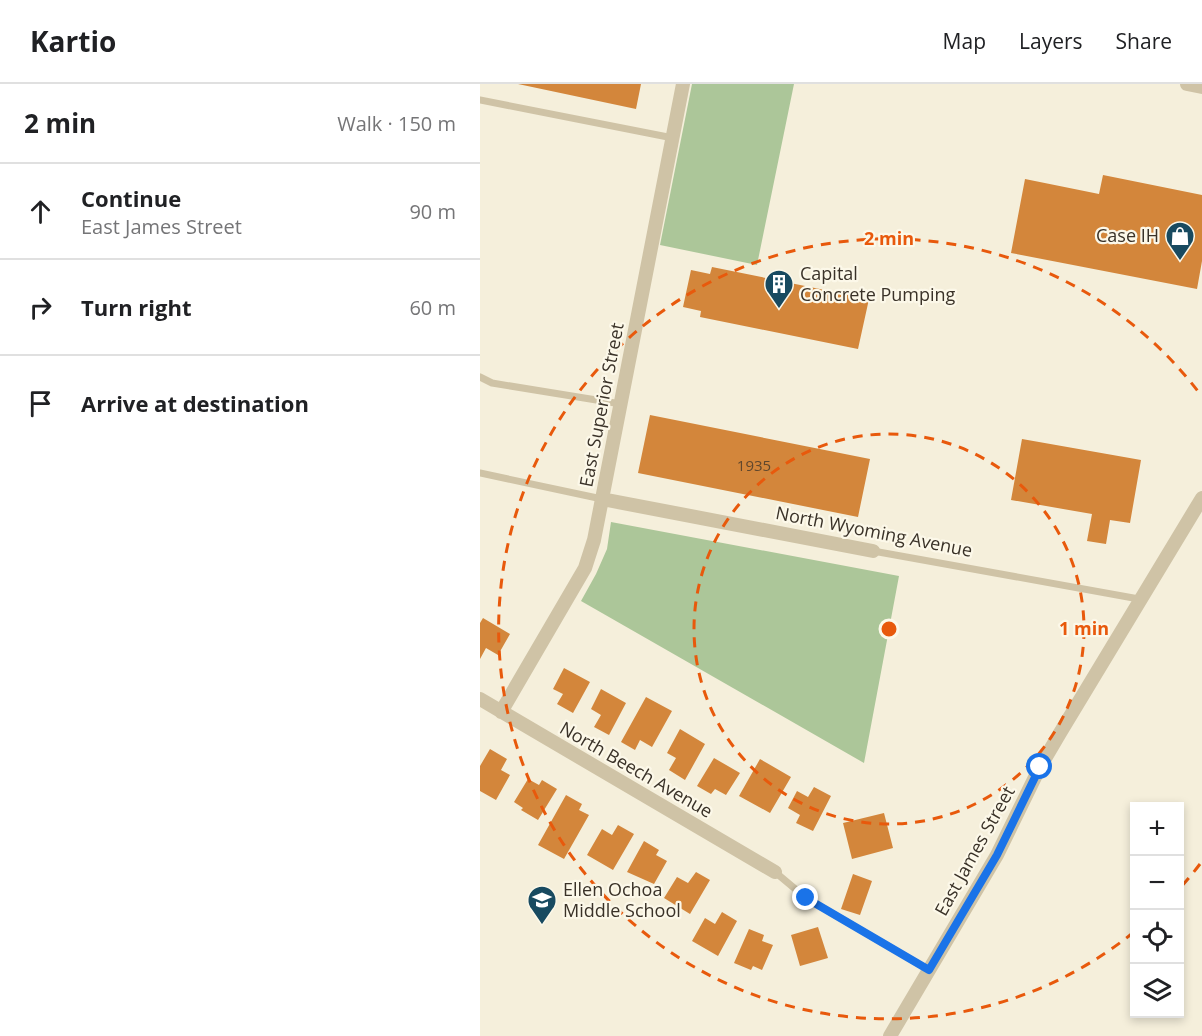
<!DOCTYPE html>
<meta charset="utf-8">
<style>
:root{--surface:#fff;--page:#f2f2f2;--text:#202124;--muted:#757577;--line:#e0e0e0}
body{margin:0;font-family:"Open Sans",sans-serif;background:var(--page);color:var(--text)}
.controls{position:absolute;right:18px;bottom:18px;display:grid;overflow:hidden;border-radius:0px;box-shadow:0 3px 9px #0003}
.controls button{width:54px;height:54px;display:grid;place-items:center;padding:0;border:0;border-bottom:2px solid var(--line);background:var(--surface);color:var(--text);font:30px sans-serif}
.stop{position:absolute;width:18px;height:18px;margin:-14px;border:4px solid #1a73e8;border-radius:50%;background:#fff}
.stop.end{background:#1a73e8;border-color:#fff;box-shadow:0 2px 6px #0008}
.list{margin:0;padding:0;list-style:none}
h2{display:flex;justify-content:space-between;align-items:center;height:78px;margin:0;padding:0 24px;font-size:26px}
h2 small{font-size:20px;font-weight:400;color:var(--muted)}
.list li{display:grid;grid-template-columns:39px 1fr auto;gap:18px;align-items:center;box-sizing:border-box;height:96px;padding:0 24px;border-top:2px solid var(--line)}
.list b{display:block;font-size:22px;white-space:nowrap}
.list p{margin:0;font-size:20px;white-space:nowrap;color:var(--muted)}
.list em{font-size:20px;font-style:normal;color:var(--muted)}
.icon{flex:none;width:33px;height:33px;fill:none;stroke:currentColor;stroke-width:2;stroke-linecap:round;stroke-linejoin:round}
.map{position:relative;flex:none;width:722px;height:952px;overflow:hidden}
header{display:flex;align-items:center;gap:36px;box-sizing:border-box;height:84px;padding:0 30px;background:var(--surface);border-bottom:2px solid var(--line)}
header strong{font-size:28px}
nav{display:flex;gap:33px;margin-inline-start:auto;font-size:21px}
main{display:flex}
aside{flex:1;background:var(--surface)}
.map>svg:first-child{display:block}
</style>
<header>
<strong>Kartio</strong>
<nav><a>Map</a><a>Layers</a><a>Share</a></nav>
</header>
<main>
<aside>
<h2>2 min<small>Walk · 150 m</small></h2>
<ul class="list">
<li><svg class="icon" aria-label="ahead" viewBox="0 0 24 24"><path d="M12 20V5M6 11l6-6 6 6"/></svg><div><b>Continue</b><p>East James Street</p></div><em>90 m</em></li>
<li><svg class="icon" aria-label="right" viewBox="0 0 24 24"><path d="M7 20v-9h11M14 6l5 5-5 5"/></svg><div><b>Turn right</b></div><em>60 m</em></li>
<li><svg class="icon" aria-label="arrive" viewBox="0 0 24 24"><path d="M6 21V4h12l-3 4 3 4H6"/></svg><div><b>Arrive at destination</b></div></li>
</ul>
</aside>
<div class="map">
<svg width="722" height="952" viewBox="0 0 722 952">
<rect width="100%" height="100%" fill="#f5efdb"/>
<path fill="#acc699" d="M212,0H314L277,181L180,161Z
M131,438L419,492L384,679L101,517L116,490L127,465Z"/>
<path fill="#d3863b" d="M38,0H161L156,25Z
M623,91L722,111V177L717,205L531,169L545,95L619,110Z
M232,183L389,215L378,265L220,233L221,227L203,223L211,186L230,190Z
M170,331L390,375L378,433L158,389Z
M542,355L661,376L650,439L630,436L626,460L607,457L612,430L531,416Z
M3,534L30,550L18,571L6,564L0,575V539Z
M84,584L110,598L93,629L77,620L83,610L73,605Z
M121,605L146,619L129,651L114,643L121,631L111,625Z
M166,613L192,627L172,663L160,656L155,666L141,658Z
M200,645L225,660L205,696L189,686L196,674L187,669Z
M10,665L27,675L21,686L30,691L16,716L0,707V682Z
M234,674L260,689L246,711L235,705L231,710L217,702Z
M280,675L311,693L290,729L259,712Z
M48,695L59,701L62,696L77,705L58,736L41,726L43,724L34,718Z
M334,703L351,712L333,747L316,739L320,731L308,724L317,707L328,713Z
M86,711L102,720L99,726L109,731L84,775L58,761Z
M404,729L413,764L372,775L363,739Z
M138,741L154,750L133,786L107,771L122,745L132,751Z
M164,757L179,766L176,771L187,777L174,800L147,788Z
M216,788L230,796L210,830L184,814L197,793L208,799Z
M373,790L392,797L380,831L361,825Z
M242,828L257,837L238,872L212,857L225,834L235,840Z
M338,843L348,874L320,882L311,851Z
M269,845L284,851L282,857L293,861L282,886L273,882L271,886L254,879Z"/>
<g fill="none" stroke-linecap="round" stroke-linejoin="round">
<path stroke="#cfc3a6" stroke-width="7" d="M0,16L193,54
M0,293L12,299L141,320
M0,389L122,415
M393,467L659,515
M295,788L326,814L449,886"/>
<path stroke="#cfc3a6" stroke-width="14" d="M707,0L722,3
M122,415L393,467
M0,615L295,788
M21,628L105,484L114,456L203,0
M410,952L517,771L560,683L580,649L722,414"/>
</g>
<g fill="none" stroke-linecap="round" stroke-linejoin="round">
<path stroke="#1a73e8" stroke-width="8" d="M326,814L449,886L517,771L560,683"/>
</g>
<g fill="none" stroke="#e8590c" stroke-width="3" stroke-dasharray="10 8">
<circle cx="409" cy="545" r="195"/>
<path d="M720 780A390 390 0 0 1 701 803M654 848A390 390 0 1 1 720 310"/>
</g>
<defs>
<g id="shop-pin" transform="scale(1.5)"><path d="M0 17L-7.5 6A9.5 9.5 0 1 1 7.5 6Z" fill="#184a60" stroke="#fcf8e9"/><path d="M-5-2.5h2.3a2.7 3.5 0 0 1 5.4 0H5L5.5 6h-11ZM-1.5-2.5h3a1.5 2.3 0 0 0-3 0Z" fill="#fff"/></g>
<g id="building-pin" transform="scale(1.5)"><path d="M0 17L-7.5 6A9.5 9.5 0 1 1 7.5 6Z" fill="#184a60" stroke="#fcf8e9"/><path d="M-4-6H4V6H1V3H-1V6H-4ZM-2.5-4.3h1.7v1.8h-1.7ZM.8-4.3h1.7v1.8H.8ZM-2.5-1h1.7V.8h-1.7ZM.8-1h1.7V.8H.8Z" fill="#fff"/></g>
<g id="school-pin" transform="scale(1.5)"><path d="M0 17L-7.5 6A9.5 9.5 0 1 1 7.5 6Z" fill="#184a60" stroke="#fcf8e9"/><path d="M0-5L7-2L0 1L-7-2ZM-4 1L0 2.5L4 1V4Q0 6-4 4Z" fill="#fff"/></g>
</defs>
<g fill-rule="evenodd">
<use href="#shop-pin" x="700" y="152"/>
<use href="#building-pin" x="299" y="200"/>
<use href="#school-pin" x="62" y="816"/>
</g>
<g text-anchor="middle" stroke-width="4.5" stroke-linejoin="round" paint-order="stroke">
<g font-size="15" fill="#60472d">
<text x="274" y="387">1935</text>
</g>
<g font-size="18" fill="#3a3228" stroke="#fcf8e9" text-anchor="start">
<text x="679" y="158" text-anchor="end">Case IH</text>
<text x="320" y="196">Capital<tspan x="320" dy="21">Concrete Pumping</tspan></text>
<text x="83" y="812">Ellen Ochoa<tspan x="83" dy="21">Middle School</tspan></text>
</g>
<g font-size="18" fill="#3a3228" stroke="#fcf8e9">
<text transform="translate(122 321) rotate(-79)" y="6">East Superior Street</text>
<text transform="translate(394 448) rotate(11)" y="6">North Wyoming Avenue</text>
<text transform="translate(156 686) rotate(30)" y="6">North Beech Avenue</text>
<text transform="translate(495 767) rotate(-61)" y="6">East James Street</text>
</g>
</g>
<circle cx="409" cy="545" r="9" fill="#e8590c" stroke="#fcf8e9" stroke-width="3"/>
<g font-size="18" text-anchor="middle" font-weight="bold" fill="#e8590c" stroke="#fcf8e9" stroke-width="4.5" stroke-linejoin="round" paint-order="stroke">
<text x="409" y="161">2 min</text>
<text x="604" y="551">1 min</text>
</g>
</svg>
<div class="controls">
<button>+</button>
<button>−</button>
<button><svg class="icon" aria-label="locate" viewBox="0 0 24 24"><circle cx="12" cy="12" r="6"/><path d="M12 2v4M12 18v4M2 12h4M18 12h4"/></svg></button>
<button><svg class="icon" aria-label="layers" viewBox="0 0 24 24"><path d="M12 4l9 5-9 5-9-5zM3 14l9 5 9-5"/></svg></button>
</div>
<div class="stop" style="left:560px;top:683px"></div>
<div class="stop end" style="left:326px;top:814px"></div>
</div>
</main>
